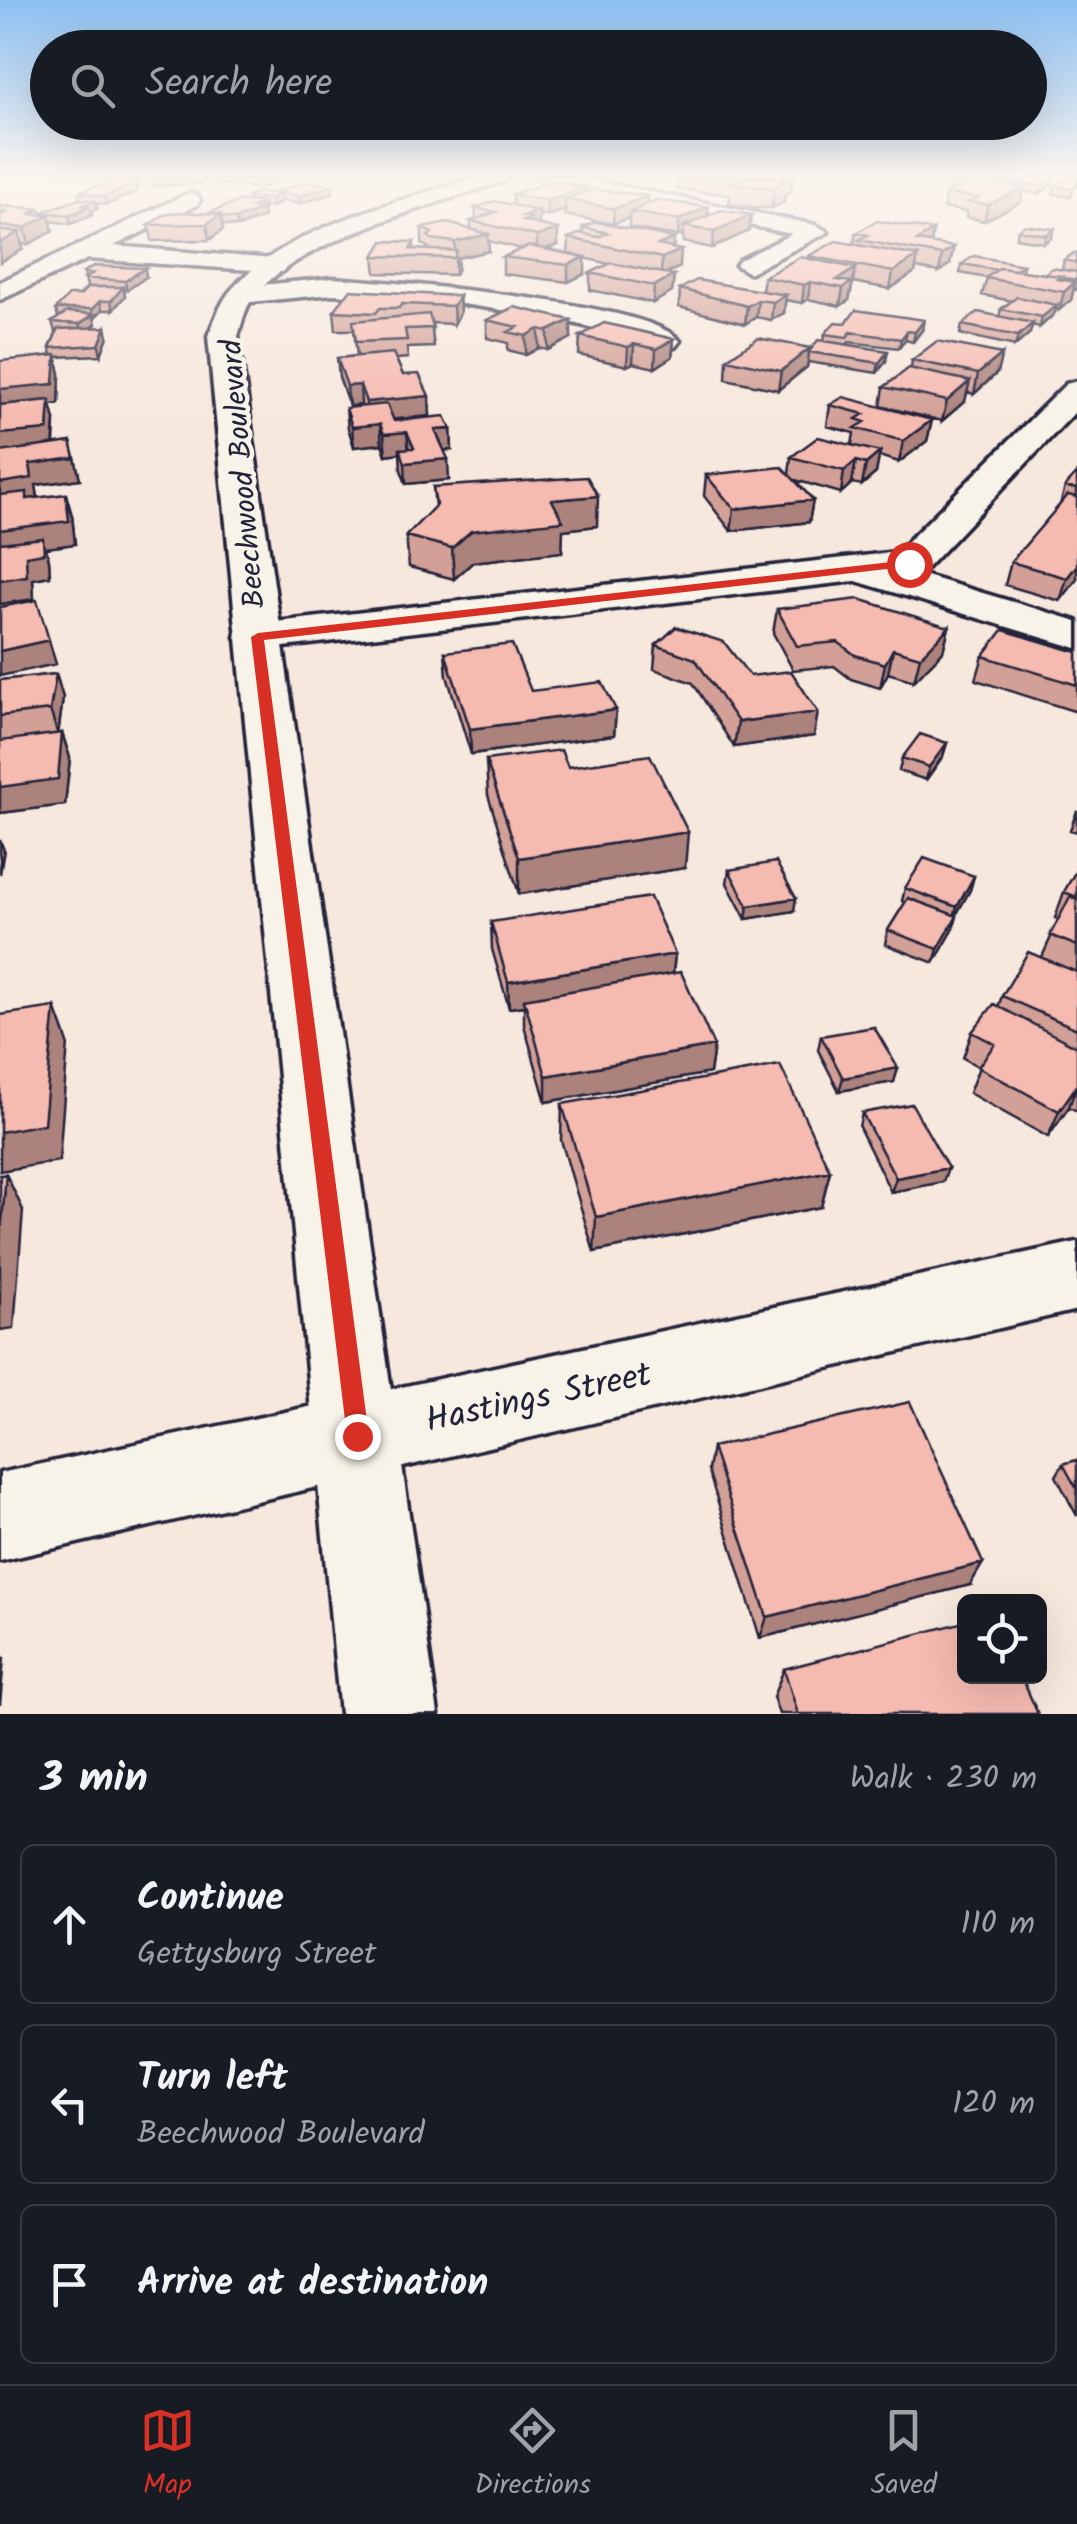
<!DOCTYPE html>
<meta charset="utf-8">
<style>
:root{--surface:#171b24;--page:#242831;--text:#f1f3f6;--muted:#9ea1a6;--line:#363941;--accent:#d93025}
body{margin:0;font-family:Kalam,sans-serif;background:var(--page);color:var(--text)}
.controls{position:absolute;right:30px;bottom:30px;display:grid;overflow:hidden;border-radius:15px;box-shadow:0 10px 40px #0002}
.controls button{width:90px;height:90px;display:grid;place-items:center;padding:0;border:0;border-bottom:2px solid var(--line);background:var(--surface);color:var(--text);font:50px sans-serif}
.stop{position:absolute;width:30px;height:30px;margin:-22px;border:8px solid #d93025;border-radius:50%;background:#fff}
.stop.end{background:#d93025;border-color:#fff;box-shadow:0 2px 10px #0008}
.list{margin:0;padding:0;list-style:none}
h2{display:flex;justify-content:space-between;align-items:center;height:130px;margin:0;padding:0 40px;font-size:42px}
h2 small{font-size:32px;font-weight:400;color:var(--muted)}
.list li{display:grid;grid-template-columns:65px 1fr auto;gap:30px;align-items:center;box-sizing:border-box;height:160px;margin:0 20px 20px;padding:0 20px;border:2px solid var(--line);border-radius:15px}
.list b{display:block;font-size:38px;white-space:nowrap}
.list p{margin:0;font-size:32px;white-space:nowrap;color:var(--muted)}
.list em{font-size:32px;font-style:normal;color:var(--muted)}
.icon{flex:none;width:55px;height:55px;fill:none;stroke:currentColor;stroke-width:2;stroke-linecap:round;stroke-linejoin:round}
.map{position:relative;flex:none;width:1077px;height:1714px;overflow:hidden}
.search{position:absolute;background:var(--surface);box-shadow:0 10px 40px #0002;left:30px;right:30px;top:30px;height:110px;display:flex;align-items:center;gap:25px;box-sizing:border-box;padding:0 35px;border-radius:55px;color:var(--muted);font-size:38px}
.sheet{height:670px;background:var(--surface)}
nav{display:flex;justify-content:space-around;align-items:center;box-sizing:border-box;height:140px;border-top:2px solid var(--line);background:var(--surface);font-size:28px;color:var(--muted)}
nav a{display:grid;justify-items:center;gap:5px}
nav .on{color:var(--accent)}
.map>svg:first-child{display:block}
</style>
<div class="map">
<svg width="1077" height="1714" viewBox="0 0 1077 1714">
<rect width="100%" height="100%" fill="#f7e8dd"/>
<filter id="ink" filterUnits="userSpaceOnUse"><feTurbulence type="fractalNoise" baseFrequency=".01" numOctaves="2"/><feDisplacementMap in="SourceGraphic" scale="20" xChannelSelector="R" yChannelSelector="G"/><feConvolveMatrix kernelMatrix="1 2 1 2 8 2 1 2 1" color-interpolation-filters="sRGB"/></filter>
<g filter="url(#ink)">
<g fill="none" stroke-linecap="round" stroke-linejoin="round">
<g stroke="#22223b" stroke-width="7">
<path id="minor" d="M535,177H575L816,225L828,232L749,273L736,265L740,260L792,234L546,183Z
M189,193L197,195L200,200L197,205L114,246L273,259L282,262L286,267L282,272L88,259L0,300V282Z
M333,278C389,282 652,302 680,341L675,347L665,350L615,333L547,317L462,304L333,294L241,303L228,295L241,287Z
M1077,381V410L923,572L916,573L1077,621V648L856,581L258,650L242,646L236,637L242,628L258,624L897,552L1066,384Z
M1077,1242V1310L0,1561V1473Z"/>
</g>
<g stroke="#22223b" stroke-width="7">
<path id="major" d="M478,177H509L505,181C436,204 295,240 252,299C244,310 242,324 238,336L438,1714H340L208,336C215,319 221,301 233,288C289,226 401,201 478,177Z"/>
</g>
<use href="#minor" fill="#f7f3e8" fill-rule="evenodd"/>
<use href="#major" fill="#f7f3e8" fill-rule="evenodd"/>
</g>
<path fill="#d3a097" stroke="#22223b" stroke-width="2.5" d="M212,177H276L277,182L260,188L213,183Z
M679,177H793L791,191L784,196V202L772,208H754L729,204L730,195L678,189Z
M1054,177L1052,184L1040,194L1023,191L1021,202L984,221L966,217L967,212L943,208L946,193L952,190L953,183H998L999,180Z
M1077,177L1071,197L1053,194L1055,186Z
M138,187L135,188L136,192L106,205L96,203L97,209L91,211L92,215L71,224L50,221L53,231L29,244H22L23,249L0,262V206L40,209L41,215H44L43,212L80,199L79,192Z
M586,187V192L647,196L646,204L708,207V215H751L749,231L712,248L683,242V234L678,236L629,228V218L613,224L565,215V210L547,216L539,215V224L558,245L546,249L568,254L569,238L583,234V227L673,249L680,267L665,274L674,275L672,292L653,303L590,290V273L609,264L585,258V274L568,282L503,274V257L522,249L488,241L489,251L457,258L458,267L455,275L376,273L374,256L414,242V250H429L428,247L422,244V228L471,229V221L476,219L475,208L513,205V194Z
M277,191L333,193L299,204L281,200V202L272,207H263L264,217L238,227L222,225L223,230L209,240L152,241L149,225L208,213L249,201L248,197L277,194Z
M1054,229L1051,238L1044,243L1016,238L1018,230Z
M933,230L931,243L950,264L939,272L916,268L915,272L890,289L853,282L849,300L840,306L808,299L802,303L785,300L784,313L771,320L756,317L745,324L679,307L680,289L762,291L764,277L808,259L809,256L854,244L856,233Z
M1077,253V290L1074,289L1071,300L1059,310L1056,309L1054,314L1040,327L1032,325L1030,333L1015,346L960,334L962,325L999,317L1001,309L1012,301L982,295L987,278L960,273L962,264L1023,265L1022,271L1044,274L1062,269L1064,260Z
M84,272L146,277L127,290L124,289L125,296L113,310H102L94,318L96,324L91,327L108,336L101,355L56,357L60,374L59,404L51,405L55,420L54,445L71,442L80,479L36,485L38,497L72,515L75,544L46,548L49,560L50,576L33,579L34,599L0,604L52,355L50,348L57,331H55L52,322L58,318L56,309L80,295L87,287Z
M459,296L460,313L454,324L431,323L434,347L407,348L408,358L396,359L403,375L429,396L430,416L393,419L394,421L451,429L452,450H444L449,480L406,484L401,470L400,453L386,455L382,444L354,447L348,428L346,408L362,406L361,405L349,406L339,377L337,358L357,356L354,330H336L334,311Z
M514,307L571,338L548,350L539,348L526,355L508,350V343L487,338V320Z
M922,330L913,342L905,340L899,348L849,342L847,345L886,361L877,373L808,362L807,367L778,390L726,379L727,359L810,351L824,341L825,334Z
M580,336L674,339L672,357L655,368L633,363L627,366L579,355Z
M912,360L997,373L974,394L967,392L965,401L942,421L881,406L884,387L911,368Z
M830,405L932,420L927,441L899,462L879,456L876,473L862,485L852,483L841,493L795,480L813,500L809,522L731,531L704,496L706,475L789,474L791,457L852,445L854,433L827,426Z
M1077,473V579L1060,601L1005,585L1011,562L1060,505L1065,487Z
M433,487L597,526L563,530L562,552L473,562L454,579L409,567L406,536L435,507Z
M777,609L949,627L943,651L914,681L888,673L880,688L851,679L834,666L793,670L773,633Z
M656,645L750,676L814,736L734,747L693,683L654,669Z
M445,652L531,691L616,710L614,735L471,754L447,676Z
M1077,652V712L976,680L983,656Z
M56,674L63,698L58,734L62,733L70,758L65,805L0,813V680Z
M947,743L943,756L926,780L899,771L902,758Z
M486,760L568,767L685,868L519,894L488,795Z
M1077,811V832L1070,830Z
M1077,869V1111L1069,1107L1048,1137L969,1093L979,1067L963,1058L972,1032L998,1007L1002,996L1042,957L1059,919L1055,918L1064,892Z
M729,870L794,911L746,919L727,883Z
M974,876L970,890L956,915L957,916L953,930L934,963L885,944L888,930L905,903L902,901L905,888Z
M491,922L675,954L673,974L714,1046L710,1073L546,1102L524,1025V1006L509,1008L492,949Z
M821,1036L898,1068L894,1082L839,1091L818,1050Z
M562,1104L830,1171L821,1207L594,1252L561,1140Z
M862,1113L948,1168L943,1182L891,1192L859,1127Z
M712,1447L970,1585L760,1638L708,1470Z
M1077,1460V1516L1056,1476L1063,1464Z
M784,1669L1038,1714H779L773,1697Z"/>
<path fill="#ac827b" stroke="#22223b" stroke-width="2.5" d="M186,177H203L204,183L155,186L153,179Z
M271,177H276L277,182L260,188L259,180Z
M785,177H793L791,191L784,196V202L772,208L774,187Z
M1054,177L1052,184L1040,194L1042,186Z
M136,179L138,187L135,188L136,192L106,205L104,197L125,183Z
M332,186L333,193L299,204V196Z
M586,187V202L565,199V210L547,216V201Z
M1024,187L1021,202L984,221L988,205Z
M280,194L281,202L272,207L271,199Z
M647,196L646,211L630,212L629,218L613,224L614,209Z
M95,201L97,209L91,211L92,215L71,224L69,215L81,206Z
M263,203L264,217L238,227L236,219L252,207Z
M708,207L707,223L684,226L683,234L678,236L679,220Z
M40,209L42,219L49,215L53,231L29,244L25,228L29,214Z
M539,211V227L531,229L523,216Z
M221,214L223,230L209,240L207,224Z
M751,215L749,231L712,248L714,232Z
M558,229V245L537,252V236Z
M1054,229L1051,238L1044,243L1046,235Z
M933,230L930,247L917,241Z
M19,232L23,249L0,262V243Z
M488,234L489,251L457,258L458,267L455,275V242Z
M674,238L673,254L681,250L680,267L661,275L662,258L658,245Z
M954,247L950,264L939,272L942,255Z
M918,256L915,272L890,289L893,272Z
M585,257V274L568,282V265Z
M145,268L146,277L127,290L125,281Z
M856,268L849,300L840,306L843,288L837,280Z
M674,275L672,292L653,303L654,286Z
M810,282L808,299L802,303L804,285Z
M1075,282L1071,300L1059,310L1064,292Z
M123,287L125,296L113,310L111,301Z
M786,295L784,313L771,320L773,302Z
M459,296L460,313L454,324L453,306Z
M758,300L756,317L745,324L747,306Z
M100,301L102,310L94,318L96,324L82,334L79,324L93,315L92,309Z
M1057,305L1054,314L1040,327L1042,317Z
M571,320V338L548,350V331Z
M924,320L922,330L913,342L915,332Z
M1033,323L1030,333L1015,346L1018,336Z
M106,327L108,336L101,355L99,345Z
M539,329V348L526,355V336Z
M907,331L905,340L899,348L901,339Z
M674,339L672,357L655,368L656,349Z
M634,344L633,363L627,366L628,347Z
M810,348L807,367L778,390L781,371Z
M888,351L886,361L877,373L879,363Z
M1002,354L997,373L974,394L978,374Z
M56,355L60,374L59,404L51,405L55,420L53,450L0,456V389Z
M970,381L965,401L942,421L947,401Z
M360,385L361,405L349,406L347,386Z
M429,396L430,416L367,422L366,402Z
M932,420L927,441L899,462L903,441Z
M380,424L382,444L354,447L352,427Z
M451,429L452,450L436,451L435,430Z
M407,432L409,452L400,449V453L386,455L384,434Z
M880,452L876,473L862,485L866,464Z
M75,458L80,479L36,485L38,499L0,505V483L30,464Z
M448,459L449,480L406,484L405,463Z
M856,461L852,483L841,493L844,471Z
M66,494L72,515L75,544L46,548L49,560L50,576L33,579L34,599L0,604V580L26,556L0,554V530Z
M598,496L597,526L563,530L562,552L473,562L454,579L452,548L471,531L552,500Z
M813,500L809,522L731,531L734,509Z
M1077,565V579L1060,601L1067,578Z
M949,627L943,651L914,681L920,657Z
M49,640L56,664L0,676V651Z
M893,649L888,673L880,688L885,664Z
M56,674L63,698L58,735L50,710Z
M616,710L614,735L471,754L470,729Z
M818,712L814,736L734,747L738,722Z
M62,733L70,758L65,805L0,813V787Z
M947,743L943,756L926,780L929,767Z
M688,832L685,868L519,894V858Z
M0,840L4,850L0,874Z
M974,876L970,890L953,921L957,907Z
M796,898L794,911L746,919L748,906Z
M957,916L953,930L934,963L938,949Z
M675,954L672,981L524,999V1006L509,1008L508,982Z
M55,1007L68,1043L59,1161L0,1171V1132Z
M714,1046L710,1073L546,1102V1076Z
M898,1068L894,1082L839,1091L843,1078Z
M1077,1085L1069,1107L1048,1137L1059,1111Z
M948,1168L943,1182L891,1192L896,1178Z
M830,1171L821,1207L594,1252L596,1217Z
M6,1174L23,1210L14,1328L0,1330V1243Z
M983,1563L970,1585L760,1638L767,1617Z
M0,1653L4,1658L0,1705Z"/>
<path fill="#f5bab0" stroke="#22223b" stroke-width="2.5" d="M123,177L136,179L125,183L134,184L104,197L79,192Z
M153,177H186L153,179Z
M225,177H271L259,180Z
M746,177H785L780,180L786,181L774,187H756L731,183Z
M965,177L1024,187L988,205L969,202L977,198L946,193L964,184L953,183Z
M1004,177H1054L1042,186L999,180Z
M1067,177H1077V186L1073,189L1055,186Z
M310,181L332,186L299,196L277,191Z
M552,181L586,187L547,201L513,194Z
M593,189L647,196L614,209L565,199Z
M258,192L280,194L271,199L248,197Z
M79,199L95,201L81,206L90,207L69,215L43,212Z
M243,200L263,203L252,207L263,209L236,219L221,217V214L208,213Z
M656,200L708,207L679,220L630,212Z
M495,201L539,211L523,216L531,218L523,221L558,229L537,236L471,221L496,212L475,208Z
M1,206L40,209L29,214L49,215L25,228L0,226V216L7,212H0Z
M721,210L751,215L714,232L684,226Z
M179,212L221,214L207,224L149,225L164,215Z
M877,221L933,230L917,241L954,247L942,255L859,240L868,235L856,233Z
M596,222L674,238L658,245L681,250L662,258L569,238L580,233L597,237L609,233L583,227Z
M448,223L488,234L455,242L432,239L428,236L432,233L422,228Z
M1025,225L1054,229L1046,235L1018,230Z
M0,231L19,232L0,243Z
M383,241L414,242L410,249L457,251L454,258L374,256Z
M836,241L918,256L893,272L809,256Z
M529,246L585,257L568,265L503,257Z
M1074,253H1077V263L1064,260Z
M974,256L1023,265L1015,270L999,268L997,270L962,264Z
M800,257L856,268L837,280L852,282L843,288L810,282L804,285L764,277Z
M611,263L674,275L654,286L590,273Z
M94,266L145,268L125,281L85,278L93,273L84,272Z
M999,268L1061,276L1057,279L1075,282L1064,292L986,278Z
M1052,268L1077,272V280L1059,277L1061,276L1044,274Z
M697,280L786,295L773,302L758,300L747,306L680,289Z
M88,287H123L111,301H100L92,309H56L69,295H80Z
M350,290L459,296L453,306L402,304L399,308H380L376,313L334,311Z
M1017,297L1057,305L1042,317L1001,309Z
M514,307L571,320L548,331L539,329L526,336L508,332L518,327L487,320Z
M856,310L924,320L915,332L907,331L901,339L851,332L847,337L825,334L835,322L846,323Z
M67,312L94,314L79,324L52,322Z
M978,312L1033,323L1018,336L962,325Z
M429,314L433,328L405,329L407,340L356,342L353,321Z
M604,323L674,339L656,349L634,344L628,347L580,336Z
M106,327L99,345L50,348L58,329Z
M758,338L810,348L781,371L727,359Z
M818,340L888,351L879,363L809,352Z
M937,341L1002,354L978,374L912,360Z
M393,353L403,375L419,374L429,396L366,402L360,385L347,386L337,358Z
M56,355L54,384L0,389V361Z
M909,368L970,381L947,401L884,387Z
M843,397L932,420L903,441L855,428L865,422L856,419L864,414L830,405Z
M50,400L48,430L0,434V405Z
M387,404L394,421L445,416L451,429L435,430L448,459L405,463L400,449L414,448L407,432L384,434L380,424L352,427L346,408Z
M818,437L880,452L866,464L856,461L844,471L791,457Z
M71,442L75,458L30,464L32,478L0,483V452Z
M782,467L813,500L734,509L706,475Z
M1077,473V489L1065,487Z
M587,477L598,496L552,500L563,521L471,531L452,548L406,536L436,505L433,487Z
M27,492V499L66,494L69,521L0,530V495Z
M1068,495L1077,497V565L1067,578L1011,562Z
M43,538L44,553L26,556L27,576L0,580V543Z
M859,599L949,627L920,657L893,649L885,664L855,655L838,642L797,646L777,609Z
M37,600L49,640L0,651V607Z
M676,627L724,642L750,676L791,671L818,712L738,722L695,659L656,645Z
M1003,630L1077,652V685L983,656Z
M512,644L531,691L602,682L616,710L470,729L445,652Z
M56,674L50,710L0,716V680Z
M62,733L58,779L0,787V741Z
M920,734L947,743L929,767L902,758Z
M561,750L568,767L650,755L688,832L519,858L486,760Z
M924,858L974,876L957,907L905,888Z
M776,862L796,898L748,906L729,870Z
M1077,869V897L1064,892Z
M650,897L675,954L508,982L491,922Z
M1070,897L1077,900V946L1050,935Z
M908,898L957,916L938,949L888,930Z
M1028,952L1077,972V1029L1002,996Z
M681,972L714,1046L546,1076L524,999Z
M994,1004L1077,1047V1085L1059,1111L978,1067L995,1044L972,1032Z
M55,1007L44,1124L0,1132V1015Z
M874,1027L898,1068L843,1078L821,1036Z
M780,1065L830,1171L596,1217L562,1104Z
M912,1104L948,1168L896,1178L862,1113Z
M6,1174L0,1243V1175Z
M910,1402L983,1563L767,1617L712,1447Z
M1077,1460V1489L1063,1464Z
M964,1622V1676H1021L1038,1714H798L784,1669Z"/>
</g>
<linearGradient id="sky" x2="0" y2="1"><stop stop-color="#8cc0f1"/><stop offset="0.42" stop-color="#fbf5f0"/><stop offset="1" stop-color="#fbf5f0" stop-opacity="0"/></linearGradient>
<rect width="1077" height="417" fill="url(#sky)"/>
<path fill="#d93025" d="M909,560L913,566L264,640L369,1436L366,1445L357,1448L348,1445L251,637L258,633Z"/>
<g text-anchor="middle" stroke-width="9" stroke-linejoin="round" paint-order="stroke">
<g font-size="30" fill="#22223b" stroke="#f7f3e8">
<text transform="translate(242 474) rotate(-95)" y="10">Beechwood Boulevard</text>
</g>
<g font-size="35" fill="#22223b" stroke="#f7f3e8">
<text transform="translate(538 1396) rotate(-12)" y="12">Hastings Street</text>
</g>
</g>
</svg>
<div class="controls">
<button><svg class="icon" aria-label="locate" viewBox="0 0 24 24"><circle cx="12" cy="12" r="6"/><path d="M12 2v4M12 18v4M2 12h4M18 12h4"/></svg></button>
</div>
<div class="stop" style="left:909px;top:564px"></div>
<div class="stop end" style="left:357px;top:1436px"></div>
<div class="search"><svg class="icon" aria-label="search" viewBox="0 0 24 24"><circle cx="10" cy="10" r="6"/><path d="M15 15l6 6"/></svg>Search here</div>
</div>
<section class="sheet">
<h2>3 min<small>Walk · 230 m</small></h2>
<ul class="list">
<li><svg class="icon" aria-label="ahead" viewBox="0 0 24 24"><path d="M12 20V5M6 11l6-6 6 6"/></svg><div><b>Continue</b><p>Gettysburg Street</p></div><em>110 m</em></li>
<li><svg class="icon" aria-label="left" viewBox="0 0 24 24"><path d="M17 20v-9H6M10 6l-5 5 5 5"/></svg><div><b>Turn left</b><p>Beechwood Boulevard</p></div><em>120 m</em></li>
<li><svg class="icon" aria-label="arrive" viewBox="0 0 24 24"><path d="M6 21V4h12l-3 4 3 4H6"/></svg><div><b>Arrive at destination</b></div></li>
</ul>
</section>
<nav>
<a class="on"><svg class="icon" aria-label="map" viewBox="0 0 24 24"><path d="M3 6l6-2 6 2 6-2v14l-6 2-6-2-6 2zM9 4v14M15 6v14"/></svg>Map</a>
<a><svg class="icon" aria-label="directions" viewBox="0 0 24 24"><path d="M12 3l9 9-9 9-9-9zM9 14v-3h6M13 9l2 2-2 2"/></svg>Directions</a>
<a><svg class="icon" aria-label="saved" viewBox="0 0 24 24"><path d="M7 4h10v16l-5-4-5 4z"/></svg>Saved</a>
</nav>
